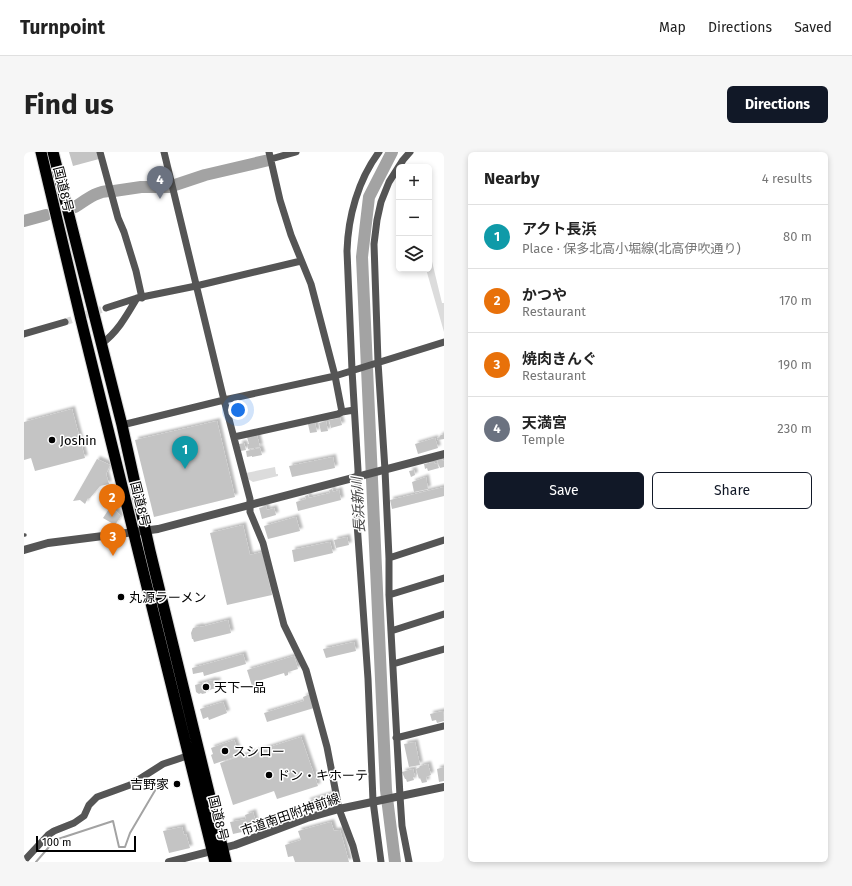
<!DOCTYPE html>
<meta charset="utf-8">
<style>
:root{--surface:#fff;--page:#f6f6f6;--text:#222;--muted:#767676;--line:#e0e0e0;--accent:#111827}
body{margin:0;font-family:"Fira Sans","Noto Sans JP",sans-serif;background:var(--page);color:var(--text)}
.controls{position:absolute;right:12px;top:12px;display:grid;overflow:hidden;border-radius:6px;box-shadow:0 2px 6px #0003}
.controls button{width:36px;height:36px;display:grid;place-items:center;padding:0;border:0;border-bottom:1px solid var(--line);background:var(--surface);color:var(--text);font:20px sans-serif}
.scale{position:absolute;left:12px;bottom:10px;width:100px;box-sizing:border-box;padding-left:4px;border:2px solid #000;border-top:0;font-size:11px;line-height:14px;white-space:nowrap;color:#000;-webkit-text-stroke:3px #fff;paint-order:stroke}
.you{position:absolute;left:214px;top:258px;width:14px;height:14px;margin:-10px;border:3px solid #fff;border-radius:50%;background:#1a73e8;box-shadow:0 0 0 6px #1a73e833}
.badge{display:grid;place-items:center;width:26px;height:26px;border-radius:50%;background:var(--accent);color:#fff;font-size:13px;font-weight:700}
.pin{position:absolute;translate:-50% -33px;filter:drop-shadow(0 1px 2px #0008)}
.pin::after{content:'';position:absolute;top:21px;width:14px;height:12px;background:inherit;clip-path:polygon(0 0,100% 0,50% 100%)}
.list{margin:0;padding:0;list-style:none}
h2{display:flex;justify-content:space-between;align-items:center;height:52px;margin:0;padding:0 16px;font-size:17px}
h2 small{font-size:13px;font-weight:400;color:var(--muted)}
.list li{display:grid;grid-template-columns:26px 1fr auto;gap:12px;align-items:center;box-sizing:border-box;height:64px;padding:0 16px;border-top:1px solid var(--line)}
.list b{display:block;font-size:15px;white-space:nowrap}
.list p{margin:0;font-size:13px;white-space:nowrap;color:var(--muted)}
.list em{font-size:13px;font-style:normal;color:var(--muted)}
.actions{display:flex;gap:8px;padding:12px 16px}
.actions a{flex:1;padding:9px 0;border:1px solid var(--accent);border-radius:6px;text-align:center;font-size:14px;color:var(--accent)}
.actions .main{background:var(--accent);color:#fff}
.icon{flex:none;width:22px;height:22px;fill:none;stroke:currentColor;stroke-width:2;stroke-linecap:round;stroke-linejoin:round}
.map{position:relative;flex:none;width:420px;height:710px;overflow:hidden;border-radius:6px}
header{display:flex;align-items:center;gap:24px;box-sizing:border-box;height:56px;padding:0 20px;background:var(--surface);border-bottom:1px solid var(--line)}
header strong{font-size:19px}
nav{display:flex;gap:22px;margin-inline-start:auto;font-size:14px}
.intro{display:flex;align-items:center;justify-content:space-between;box-sizing:border-box;height:96px;padding:0 24px}
h1{margin:0;font-size:28px}
.button{padding:10px 18px;border-radius:6px;background:var(--accent);color:#fff;font-size:14px;font-weight:700}
main{display:flex;gap:24px;padding:0 24px}
aside{flex:1;background:var(--surface);border-radius:6px;box-shadow:0 2px 6px #0003}
.map>svg:first-child{display:block}
</style>
<header>
<strong>Turnpoint</strong>
<nav><a>Map</a><a>Directions</a><a>Saved</a></nav>
</header>
<div class="intro"><h1>Find us</h1><a class="button">Directions</a></div>
<main>
<div class="map">
<svg width="420" height="710" viewBox="0 0 420 710">
<defs>
<filter id="shadow"><feDropShadow dx="3" dy="-3" stdDeviation="1" flood-color="#0004"/></filter>
</defs>
<rect width="100%" height="100%" fill="#fff"/>
<path fill="#dcdcdc" d="M405,97L418,151H420V180L402,117H405Z
M251,315L252,322H254V324L229,330L224,327L222,321Z"/>
<g fill="none" stroke-linecap="round" stroke-linejoin="round">
<path stroke="#a3a3a3" stroke-width="2" d="M12,710L31,688L89,669L95,695H101L106,681L136,630"/>
<path stroke="#a3a3a3" stroke-width="12" d="M368,0L345,45L338,105L362,638L371,710
M90,39L117,35H145L181,23L245,8
M51,55C62,48 72,39 86,39
M0,69L22,63"/>
</g>
<path fill="#c4c4c4" filter="url(#shadow)" d="M45,0H73L75,7L49,14Z
M48,257L61,306L11,319L7,306L0,308V270Z
M316,266L318,273L307,276L305,268Z
M193,269L211,345L130,365L111,288Z
M302,269L304,279L297,280L295,271Z
M291,271L293,280L286,281L284,272Z
M420,282V287L414,288L413,286L416,285L415,284Z
M233,283L236,295L224,297L223,292H225L223,285Z
M411,286L414,296L394,302L391,292Z
M220,291L222,298L217,299L215,292Z
M236,296L238,303L228,305V304L223,305L222,299Z
M309,305L311,316L268,325L265,314Z
M73,307L86,313L82,322L85,332L76,334L66,346H64L61,352L56,348L49,349Z
M418,307L419,309L420,308V315L416,316L413,308Z
M410,310L411,312L413,311L415,316L404,319L403,316L401,317L400,312Z
M390,318L391,323L387,325L385,319Z
M402,325L404,337L390,340L388,330Z
M420,335V344L368,357L366,348Z
M308,337L309,340L315,338L317,348L274,359L272,350L282,347L281,344L284,343L285,346L306,341L305,338Z
M242,354L243,358L250,356L252,363L238,367L235,356Z
M85,357L87,358L88,357L93,360L97,364L91,373L79,366Z
M272,365L276,379L244,387L240,374Z
M219,373L226,403L238,400L248,443L203,453L186,381Z
M323,385L325,393L312,396L310,388Z
M306,390L309,401L270,410L268,398Z
M204,468L207,481L170,490L169,487H168L167,481L169,476L176,474L177,475Z
M330,490L332,499L302,506L299,497Z
M219,502L222,512L180,524L179,520L169,522L168,516Z
M270,504L274,517L264,520V523L261,524L260,521L231,530L232,533L228,534L223,518Z
M189,528L190,529L193,528L194,531L191,532L192,536L182,539V541L178,542L177,541L175,542L172,540L171,533Z
M286,542L290,556L243,570L240,561L280,549L279,545Z
M199,550L203,561L185,568L184,565L179,567L176,557Z
M419,559L420,569L413,571L412,568L408,569L406,562Z
M277,585L294,634L253,647L250,639L209,653L196,611Z
M210,588L216,603L190,612L187,603L189,602L187,596Z
M391,590L396,613L385,615L380,592Z
M404,612L407,623L402,625L403,630L398,631L396,626L395,627L392,617L396,615V614Z
M420,615V629L415,630L413,617Z
M389,617L391,625H389L390,628L383,630L382,627H381L378,620Z
M309,641L312,651L290,657L288,650L283,651V649Z
M229,660L233,675L226,677L227,678L209,682L206,670L222,667L221,663Z
M307,670L310,679L316,678L325,710H271L269,704L264,705L261,693L277,688L274,679Z
M158,675L160,683L162,682L166,696L145,701L139,679Z"/>
<g fill="none" stroke-linecap="round" stroke-linejoin="round">
<path stroke="#d9d9d9" stroke-width="7" stroke-dasharray="7 3.5" stroke-linecap="butt" d="M41,170L82,156"/>
<g stroke="#dbdbdb" stroke-width="13">
<path id="trunk" d="M17,0L57,168L191,710
M29,0L98,273L126,399L202,710"/>
</g>
<path stroke="#555" stroke-width="3.5" d="M0,383H1"/>
<path stroke="#555" stroke-width="7" d="M76,0L94,66L100,80L112,119L118,146
M140,0L200,248L226,347V360L239,391L260,473L282,518L303,595L315,657L329,694L333,710
M245,0L256,48L267,83L287,132L311,224L318,260L330,258
M355,0C334,28 324,65 323,99L328,218L334,318L333,371L344,527L349,649L357,710
M247,7L272,0
M82,156L113,146
M0,182L41,170
M77,192C93,181 103,163 113,146L172,134L277,109
M98,273L200,248L311,224L420,190
M210,285L314,262L318,260
M365,406L420,388
M365,443L420,426
M367,479L420,462
M369,512L420,497
M372,586L420,574
M0,709L24,683L30,679L50,671L60,664L65,653L73,645L106,633L139,612L160,605L165,604
M385,710L378,674L376,644L365,443V406L361,318L354,210L350,92L353,68L357,50L365,30L379,8L386,0"/>
<path stroke="#555" stroke-width="8" d="M0,398L24,391L134,377L420,302
M145,710L211,693L283,666L315,657L420,635"/>
<use href="#trunk" stroke="#000" stroke-width="11"/>
</g>
<g fill="#000" stroke="#fff" stroke-width="1.5">
<circle cx="28" cy="288" r="4"/>
<circle cx="97" cy="445" r="4"/>
<circle cx="182" cy="535" r="4"/>
<circle cx="201" cy="599" r="4"/>
<circle cx="245" cy="623" r="4"/>
<circle cx="153" cy="632" r="4"/>
</g>
<g text-anchor="middle" stroke-width="3" stroke-linejoin="round" paint-order="stroke">
<g font-size="13" fill="#000" stroke="#fff">
<text transform="translate(40 37) rotate(76)" y="5">国道8号</text>
<text transform="translate(117 352) rotate(76)" y="5">国道8号</text>
<text transform="translate(266 662) rotate(-19)" y="5">市道南田附神前線</text>
<text transform="translate(195 666) rotate(76)" y="5">国道8号</text>
</g>
<g font-size="13" fill="#000" stroke="#fff" text-anchor="start">
<text x="36" y="293">Joshin</text>
<text x="105" y="450">丸源ラーメン</text>
<text x="190" y="540">天下一品</text>
<text x="209" y="604">スシロー</text>
<text x="253" y="628">ドン・キホーテ</text>
<text x="145" y="637" text-anchor="end">吉野家</text>
</g>
<g font-size="14" font-style="italic" fill="#444" stroke="#fff">
<text transform="translate(334 353) rotate(-93)" y="5">長浜新川</text>
</g>
</g>
</svg>
<div class="controls">
<button>+</button>
<button>−</button>
<button><svg class="icon" aria-label="layers" viewBox="0 0 24 24"><path d="M12 4l9 5-9 5-9-5zM3 14l9 5 9-5"/></svg></button>
</div>
<div class="scale">100 m</div>
<div class="you"></div>
<div class="pin badge" style="left:161px;top:317px;background:#0f9aa8">1</div>
<div class="pin badge" style="left:88px;top:365px;background:#e8710a">2</div>
<div class="pin badge" style="left:89px;top:404px;background:#e8710a">3</div>
<div class="pin badge" style="left:136px;top:47px;background:#6b7280">4</div>
</div>
<aside>
<h2>Nearby<small>4 results</small></h2>
<ul class="list">
<li><span class="badge" style="background:#0f9aa8">1</span><div><b>アクト長浜</b><p>Place · 保多北高小堀線(北高伊吹通り)</p></div><em>80 m</em></li>
<li><span class="badge" style="background:#e8710a">2</span><div><b>かつや</b><p>Restaurant</p></div><em>170 m</em></li>
<li><span class="badge" style="background:#e8710a">3</span><div><b>焼肉きんぐ</b><p>Restaurant</p></div><em>190 m</em></li>
<li><span class="badge" style="background:#6b7280">4</span><div><b>天満宮</b><p>Temple</p></div><em>230 m</em></li>
</ul>
<div class="actions"><a class="main">Save</a><a>Share</a></div>
</aside>
</main>
